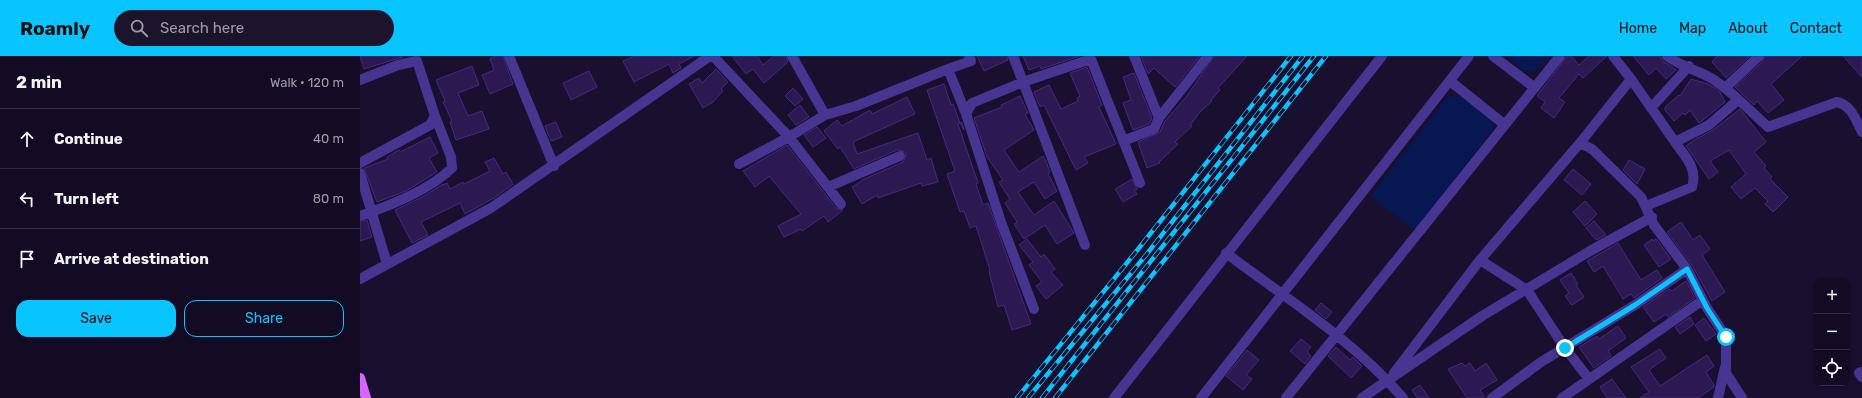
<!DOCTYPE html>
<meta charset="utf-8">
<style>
:root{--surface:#130b23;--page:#1c142b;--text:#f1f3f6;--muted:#9d9ba6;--line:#322b41;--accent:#09c5ff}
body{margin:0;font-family:Rubik,sans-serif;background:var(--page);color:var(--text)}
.controls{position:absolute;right:12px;bottom:12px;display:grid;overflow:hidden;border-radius:8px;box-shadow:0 1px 3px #0004}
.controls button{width:36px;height:36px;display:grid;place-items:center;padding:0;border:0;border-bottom:1px solid var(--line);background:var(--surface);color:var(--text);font:20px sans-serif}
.stop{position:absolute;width:12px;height:12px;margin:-9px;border:3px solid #09c5ff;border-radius:50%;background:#fff}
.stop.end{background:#09c5ff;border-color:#fff;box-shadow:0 1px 4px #0008}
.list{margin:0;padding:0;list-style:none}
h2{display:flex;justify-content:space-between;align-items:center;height:52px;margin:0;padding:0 16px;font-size:17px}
h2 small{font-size:13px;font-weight:400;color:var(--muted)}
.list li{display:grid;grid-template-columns:26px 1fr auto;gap:12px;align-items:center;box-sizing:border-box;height:60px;padding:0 16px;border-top:1px solid var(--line)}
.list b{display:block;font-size:15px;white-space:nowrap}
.list em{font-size:13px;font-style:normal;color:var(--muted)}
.actions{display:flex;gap:8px;padding:12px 16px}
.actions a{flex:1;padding:9px 0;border:1px solid var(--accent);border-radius:12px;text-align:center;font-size:14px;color:var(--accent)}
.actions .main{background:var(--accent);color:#111}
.icon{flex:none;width:22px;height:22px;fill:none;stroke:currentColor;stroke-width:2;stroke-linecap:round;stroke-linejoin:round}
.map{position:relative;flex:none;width:1502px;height:342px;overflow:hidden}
header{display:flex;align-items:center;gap:24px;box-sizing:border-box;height:56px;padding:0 20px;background:var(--accent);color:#111}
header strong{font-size:19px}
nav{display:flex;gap:22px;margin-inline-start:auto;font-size:14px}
.search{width:280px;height:36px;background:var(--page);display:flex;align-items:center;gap:10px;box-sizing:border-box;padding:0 14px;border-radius:22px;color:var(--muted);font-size:15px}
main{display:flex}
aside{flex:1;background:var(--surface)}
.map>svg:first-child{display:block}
</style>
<header>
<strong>Roamly</strong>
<div class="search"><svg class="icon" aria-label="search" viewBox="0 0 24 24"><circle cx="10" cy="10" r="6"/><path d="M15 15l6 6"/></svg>Search here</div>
<nav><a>Home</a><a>Map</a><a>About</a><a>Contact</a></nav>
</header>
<main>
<aside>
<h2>2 min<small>Walk · 120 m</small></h2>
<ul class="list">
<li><svg class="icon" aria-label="ahead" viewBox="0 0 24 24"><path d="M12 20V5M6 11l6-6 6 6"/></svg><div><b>Continue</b></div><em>40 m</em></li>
<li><svg class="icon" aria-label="left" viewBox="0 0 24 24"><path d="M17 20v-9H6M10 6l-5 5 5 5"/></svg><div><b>Turn left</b></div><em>80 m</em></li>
<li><svg class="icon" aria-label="arrive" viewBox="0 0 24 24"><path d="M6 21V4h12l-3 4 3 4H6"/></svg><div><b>Arrive at destination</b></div></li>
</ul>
<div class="actions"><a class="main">Save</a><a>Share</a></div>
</aside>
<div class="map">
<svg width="1502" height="342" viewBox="0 0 1502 342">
<rect width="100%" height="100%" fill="#190f2f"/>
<path fill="#061751" d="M1147,0H1190L1174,16L1162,14Z
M1088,40L1102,41L1134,65L1135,71L1059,169L1053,173L1010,140Z"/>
<path fill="#2c1952" stroke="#462980" d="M0,0H43V1L4,13Z
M135,0H143L153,28L130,38L122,19L134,14L130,3Z
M274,0H334L319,8L321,12L313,17L309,8L274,26L263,5Z
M372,0H397L403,9L414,0H426L428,6L404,27L393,13L386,18Z
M617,0H647L648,4L624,15Z
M663,0H720L681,13L680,10L669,14Z
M781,0H840L815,31L794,12L788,18Z
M854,0H887L858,32L860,34L851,44L852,45L840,56L830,69L832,70L815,86L818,88L799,106L800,107L787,112L778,86L800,76L805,65L826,41Z
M1207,0H1211L1219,9L1229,0H1247L1223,22L1219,18L1199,42L1205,46L1194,62L1181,52L1185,46L1177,40Z
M1273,0H1300L1303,5L1316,14L1306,23L1296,12L1289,19Z
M1357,0H1390L1366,22L1352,6Z
M1405,0H1442L1411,28L1424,44L1408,57L1397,45L1394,49L1375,31L1403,5Z
M1483,0H1502V21Z
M112,10L119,29L98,37L108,60L122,55L129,73L96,84L90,66L92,65L83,46L85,45L76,24Z
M727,11L742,49L739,51L756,88L724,101L728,107L716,114L684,49L680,51L674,36L689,29L701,53L718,45L717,42L720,40L710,17Z
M356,13L368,26L361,33L363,35L353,46L343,52L329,28L339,22L342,27Z
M229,15L237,31L211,44L203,27Z
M774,17L792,62L789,68L773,74L763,47L771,44L763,21Z
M1331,23L1348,28L1355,32L1360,36L1365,46L1339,67L1330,54L1325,59L1323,57L1314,65L1305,54V51L1319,39L1320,40Z
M584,28L591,49L593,48L600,67L602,66L604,74L600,67L598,68L618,127L616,128L623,149L628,147L671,268L652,274L644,249L638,251L629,215L630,214L616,170L610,172L604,155L600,156L587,118L595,115L567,34Z
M433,32L443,43L435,50L425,40Z
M660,40L668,57L665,58L674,74L644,94L659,116L683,100L685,103L690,116L688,118L697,135L685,143L674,126L658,136L674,159L694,145L714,177L697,188L685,169L664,183L654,168L657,166L645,147L650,143L639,126L643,124L627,101L614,62L642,51L641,49Z
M547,41L555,58L493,86L497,98L558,77L567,104L571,102L578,126L562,130L561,127L518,142L517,139L502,148L492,131L502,125V124L543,106L546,101V97L541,94H537L494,113L480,91L478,93L464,75L477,64L482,70L510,54L512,58Z
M440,49L449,61L436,69L428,59Z
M1380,53L1406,86L1394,96L1406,110L1404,112L1412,121L1410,123L1428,141L1413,156L1405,148L1408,145L1395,132L1381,143L1371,131L1386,118L1369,94L1350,105L1358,116L1349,123L1326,90L1336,83L1353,74Z
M196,66L202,81L191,85L185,70Z
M457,71L466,82L453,91L444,79Z
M70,81L78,97L69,102L77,116L46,135L17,146L4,112L28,103L27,101L39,94L40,96Z
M427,89L476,152L483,154L468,166L464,160L442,175L441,173L424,181L418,170L441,158L409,120L395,131L383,115Z
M134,102L143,118L146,116L153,128L134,142L105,158L100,147L61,166L68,179L52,187L35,154L64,140L83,128V129L87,127L90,133L103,126L104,128L130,115L125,106Z
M1269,104L1285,113L1277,128L1263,114Z
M1213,113L1231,128L1222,139L1204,124Z
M772,123L777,133L774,134L777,138L763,146L755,133Z
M1225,145L1237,158L1225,170L1213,156Z
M7,164L12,181L0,185V166Z
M1234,165L1246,179L1236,184L1226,172Z
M1321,166L1333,184L1340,179L1350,193L1342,199L1365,236L1352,245L1332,209L1307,176Z
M667,183L681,201L684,198L695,213L691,216L703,229L686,243L676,230L682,226L669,209L673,206L659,189Z
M1292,183L1293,185L1296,183L1311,203L1299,211L1284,189Z
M1258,187L1281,224L1297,214L1302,222L1274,242L1271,238L1263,243L1243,210L1234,216L1227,205Z
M1211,217L1218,228L1216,229L1224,241L1212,249L1205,240L1209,237L1200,224Z
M1326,225L1335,242L1308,261L1306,258L1294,266L1283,251L1309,233L1312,235Z
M961,247L972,256L966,263L955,254Z
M1330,261L1334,268L1320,278L1315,271Z
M1344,262L1356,278L1346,285L1335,269Z
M1258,270L1266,282L1248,295L1251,300L1234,312L1219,291L1237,280L1239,283Z
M941,283L951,291L947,296L951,300L945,308L930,295Z
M976,291L990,304L993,301L1002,310L991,322L968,300Z
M1300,293L1306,302L1289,314L1300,330L1347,299L1354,310L1346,316L1354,329V331L1338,342H1280L1289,336L1271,311Z
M887,294L899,304L886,319L892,323L883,334L866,320Z
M1102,307L1105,310L1110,307L1115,315L1126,307L1137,324L1120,334L1125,342H1107L1088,313Z
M1252,323L1266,342H1247L1240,331Z
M1060,329L1069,342H1057L1052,334Z"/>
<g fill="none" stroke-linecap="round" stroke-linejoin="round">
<path stroke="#463692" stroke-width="10" d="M149,0L194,110
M353,0L429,81L481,148
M432,0L465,59
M653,0L663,26L612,47L606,58L641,166L674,253
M1133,0L1175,32
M1307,0C1320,10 1337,14 1351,22C1372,35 1390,55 1408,71L1477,46C1491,49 1496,64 1502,76
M588,13L611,5L609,0
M1271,23L1315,86L1349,69L1378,44
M0,24L38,9L57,5L75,60L70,69L0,107
M1090,25L1145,69
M1365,32L1399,0
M1291,52L1329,10
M799,62L848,0
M763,85L794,73L799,62L774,0
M379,108L429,81L465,59L496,50L588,13L606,58
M0,117L27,208
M468,131L540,100
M1286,150L1332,131C1338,112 1325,101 1315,86
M0,160C31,149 68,135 92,112L91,101L75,60
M725,189L663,26L731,3L780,127
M866,197C927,243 993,284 1043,342
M1120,204L1167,234L1205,292L1229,323
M1327,213L1347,252L1366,281V317L1382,342
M0,223L131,152L350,0
M1502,316L1499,317L1502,321
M1034,317L1120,204L1220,87
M754,342L1022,0
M841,342L1109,0
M926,342L1200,0
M1002,342L1122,260L1230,195L1292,161
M1132,342L1181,306L1275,249L1327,213L1294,169L1281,141L1232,93L1220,87L1271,23L1253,0
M1202,342L1343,244
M1358,342L1365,311"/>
<path stroke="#da64ff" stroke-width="10" d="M0,322L6,342"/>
<g stroke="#09c5ff" stroke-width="4.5">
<path id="rail" d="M657,342L779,192L931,0
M668,342L786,199L943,0
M682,342L954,0
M695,342L966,0"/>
</g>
<use href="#rail" stroke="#190f2f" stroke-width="3" stroke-dasharray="9" stroke-linecap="butt"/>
</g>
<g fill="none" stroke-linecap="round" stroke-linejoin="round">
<path stroke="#09c5ff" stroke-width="5" d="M1205,292L1275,249L1327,213L1347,252L1366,281"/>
</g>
</svg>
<div class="controls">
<button>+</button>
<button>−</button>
<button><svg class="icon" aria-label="locate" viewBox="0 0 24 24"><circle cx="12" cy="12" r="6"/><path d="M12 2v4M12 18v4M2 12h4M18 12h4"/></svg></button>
</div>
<div class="stop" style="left:1366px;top:281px"></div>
<div class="stop end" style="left:1205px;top:292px"></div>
</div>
</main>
